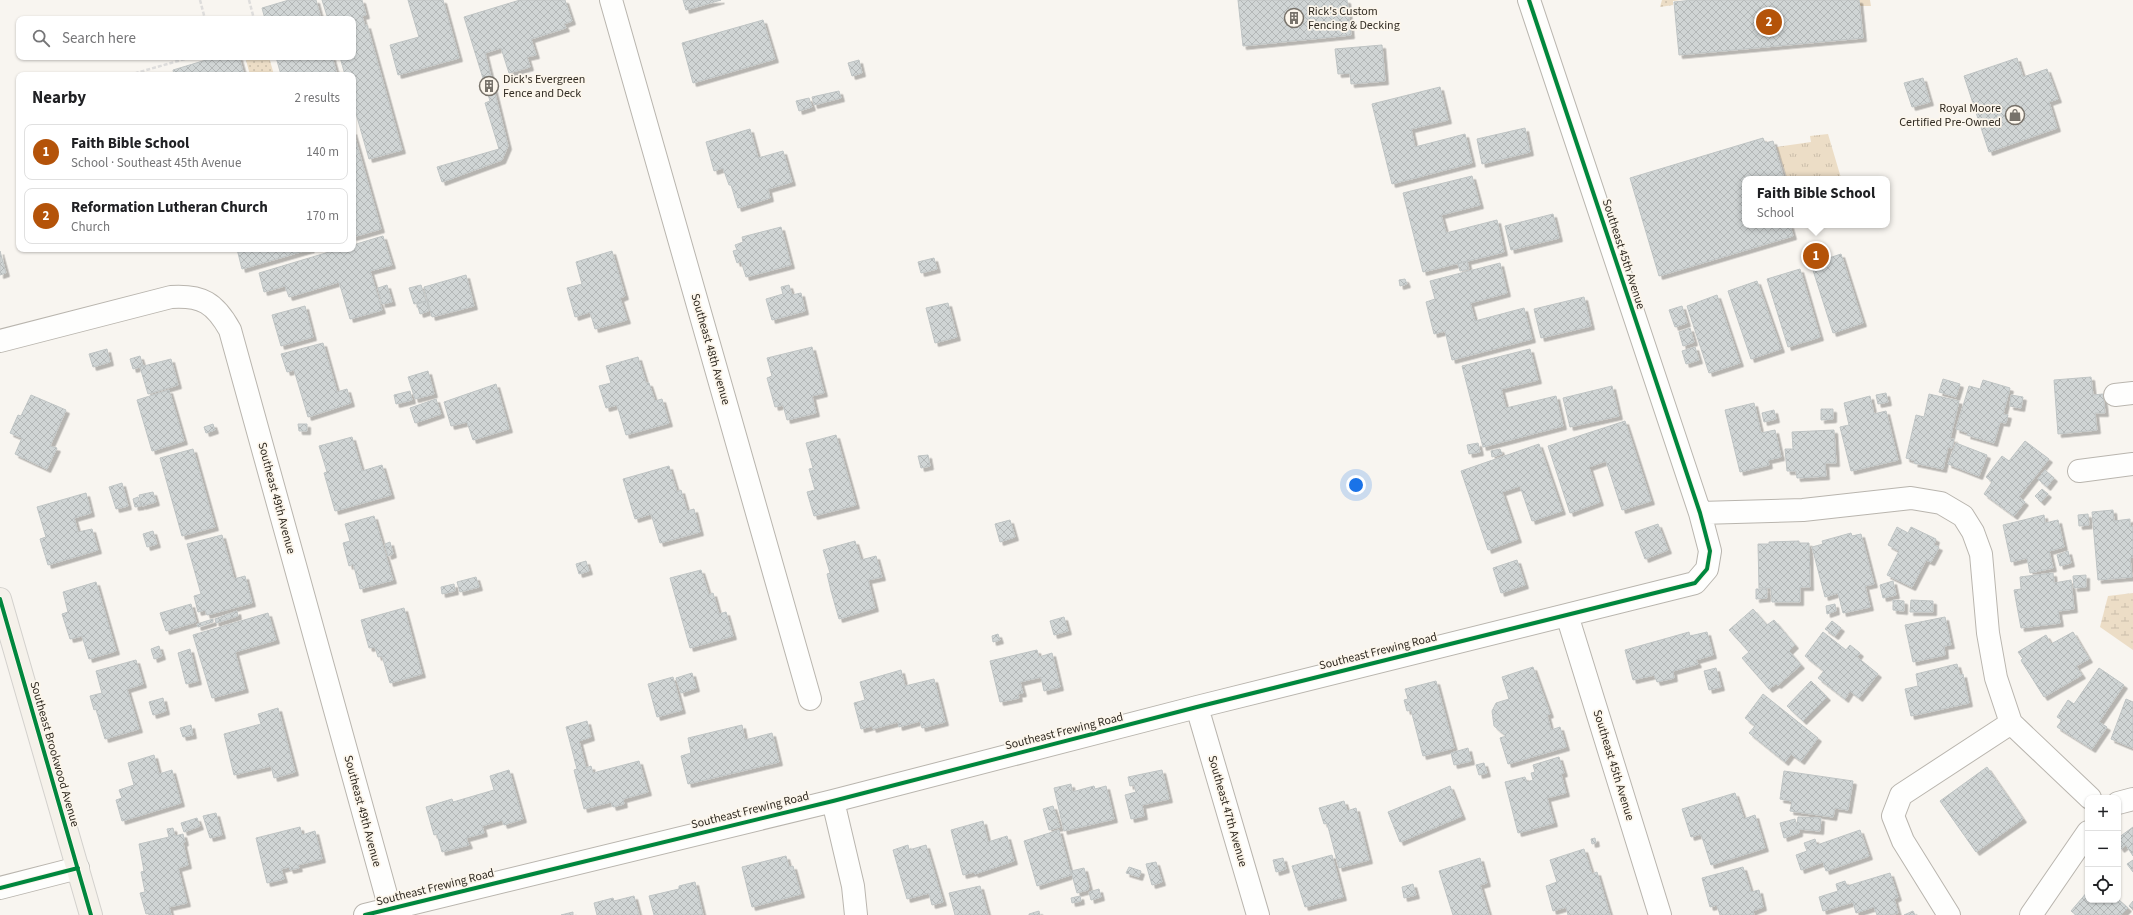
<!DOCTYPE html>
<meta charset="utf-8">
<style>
:root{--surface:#fff;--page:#f2f2f2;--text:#202124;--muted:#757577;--line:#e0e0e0;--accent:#b45309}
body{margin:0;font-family:"Source Sans 3",sans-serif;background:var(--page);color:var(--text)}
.controls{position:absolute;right:12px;bottom:12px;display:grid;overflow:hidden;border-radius:8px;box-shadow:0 1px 3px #0004}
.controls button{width:36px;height:36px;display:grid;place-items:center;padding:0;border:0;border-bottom:1px solid var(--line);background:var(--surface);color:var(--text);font:20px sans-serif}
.you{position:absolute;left:1356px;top:485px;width:14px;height:14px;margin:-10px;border:3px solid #fff;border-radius:50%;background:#1a73e8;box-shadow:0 0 0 6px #1a73e833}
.badge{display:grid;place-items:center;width:26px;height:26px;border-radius:50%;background:var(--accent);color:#fff;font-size:13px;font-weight:700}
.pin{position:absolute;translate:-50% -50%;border:2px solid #fff;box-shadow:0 1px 4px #0006}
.popup{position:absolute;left:1742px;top:176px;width:148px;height:52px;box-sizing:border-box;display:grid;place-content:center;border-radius:8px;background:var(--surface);filter:drop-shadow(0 1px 3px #0005);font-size:13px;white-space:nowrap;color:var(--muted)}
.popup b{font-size:15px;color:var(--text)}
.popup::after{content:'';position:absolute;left:50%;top:100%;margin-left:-8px;border:8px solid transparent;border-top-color:var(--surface)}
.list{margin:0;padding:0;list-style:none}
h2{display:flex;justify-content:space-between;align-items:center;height:52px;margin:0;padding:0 16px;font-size:17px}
h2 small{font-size:13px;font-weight:400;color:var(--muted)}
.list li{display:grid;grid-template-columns:26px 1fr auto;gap:12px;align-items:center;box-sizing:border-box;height:56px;margin:0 8px 8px;padding:0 8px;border:1px solid var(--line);border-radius:8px}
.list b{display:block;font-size:15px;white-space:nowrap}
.list p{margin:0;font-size:13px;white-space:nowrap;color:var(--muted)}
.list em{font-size:13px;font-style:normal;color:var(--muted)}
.icon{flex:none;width:22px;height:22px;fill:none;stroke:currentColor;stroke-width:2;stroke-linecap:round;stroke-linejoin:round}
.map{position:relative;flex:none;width:2133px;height:915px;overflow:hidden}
.search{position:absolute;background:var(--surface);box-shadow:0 1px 3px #0004;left:16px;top:16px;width:340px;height:44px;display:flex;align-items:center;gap:10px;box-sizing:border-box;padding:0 14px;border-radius:8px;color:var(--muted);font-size:15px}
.panel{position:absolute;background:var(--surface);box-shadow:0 1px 3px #0004;left:16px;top:72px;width:340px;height:180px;border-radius:8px}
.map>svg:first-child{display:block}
</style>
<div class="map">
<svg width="2133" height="915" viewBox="0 0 2133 915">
<defs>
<pattern id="grass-dots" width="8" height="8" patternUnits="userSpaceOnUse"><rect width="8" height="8" fill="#ecddc6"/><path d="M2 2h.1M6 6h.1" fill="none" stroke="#cbbeaa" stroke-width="1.8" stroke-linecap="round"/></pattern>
<pattern id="wetland-marsh" width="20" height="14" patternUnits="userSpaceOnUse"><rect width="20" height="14" fill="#ecddc6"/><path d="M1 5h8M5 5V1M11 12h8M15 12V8" fill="none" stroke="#cbbeaa"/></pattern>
<pattern id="park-tufts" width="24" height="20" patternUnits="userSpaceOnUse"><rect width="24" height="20" fill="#ecddc6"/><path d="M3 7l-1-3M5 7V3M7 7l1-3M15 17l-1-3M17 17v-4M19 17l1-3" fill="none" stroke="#cbbeaa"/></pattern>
<pattern id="building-cross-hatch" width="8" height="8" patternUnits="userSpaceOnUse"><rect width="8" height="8" fill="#d0d5d5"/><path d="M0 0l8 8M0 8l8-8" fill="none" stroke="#b3b7b7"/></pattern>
<filter id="shadow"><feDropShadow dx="3.5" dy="3.5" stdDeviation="0" flood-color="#0004"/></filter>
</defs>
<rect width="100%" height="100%" fill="#f8f5f0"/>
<path fill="url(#grass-dots)" d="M1662,0H1681L1673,1V5L1660,7Z
M255,57H269L274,75H250L246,60Z"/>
<path fill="url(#wetland-marsh)" d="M2133,593V650L2100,627L2108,596Z"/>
<path fill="url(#park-tufts)" d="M1859,0H1870L1871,6H1860Z
M1828,134L1841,178L1787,179L1777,147L1811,142L1810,136Z"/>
<path fill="url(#building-cross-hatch)" stroke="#bfc4c4" filter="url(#shadow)" d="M289,0H316L321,19H265L262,8Z
M322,0H362L366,15L362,16L365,26L367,25L402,150L369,159L353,103V75H345L340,57H353V19H328Z
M408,0H443L459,58L398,75L390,45L419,37Z
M520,0H565L572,21L564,24L566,28L531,39L536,55L527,57L530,67L509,73L501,48L485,53L508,146L502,160L442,182L437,167L499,149L485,103L490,101L464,17Z
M683,0H721L686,10Z
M1238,0H1347L1351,35L1243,46Z
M1693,0H1859L1863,38L1679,55L1674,2Z
M763,20L775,59L693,83L682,43Z
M1382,45L1385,81L1351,84L1350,73L1338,74L1335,49Z
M216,57H239L244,75H174L173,70Z
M276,57H332L337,75H281Z
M2017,58L2023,77L2047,69L2058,99L2049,102L2057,128L1989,152L1964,76Z
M859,60L862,73L852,76L848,63Z
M1923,78L1930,102L1912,107L1904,83Z
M1440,87L1448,120L1411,129L1415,147L1465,134L1472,163L1392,184L1372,104Z
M839,91L841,98L814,105L812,97Z
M809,98L812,107L799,111L796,101Z
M1525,128L1530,152L1482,164L1477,139Z
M750,129L758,158L783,151L792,182L768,189L770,198L738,208L731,185H729L723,168L714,171L706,142Z
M353,131L381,229L353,237Z
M1763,138L1765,143L1773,141L1784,179H1745V225H1790L1793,236L1659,276L1630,178Z
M1472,176L1480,205L1441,215L1446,233L1497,220L1504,252L1423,272L1403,193Z
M1553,214L1559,238L1511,250L1505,226Z
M781,227L791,265L746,277L741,261L737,263L733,251L737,250L735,245L743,242L742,237Z
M383,236L392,265L370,271L382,310L350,319L339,282L289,297L285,286L264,292L259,273L339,249H353V245Z
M237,249H311L242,269Z
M0,251L6,273L0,275Z
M612,251L625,296L620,298L627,320L595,329L590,312L575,317L567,288L582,284L576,262Z
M1841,254L1863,323L1833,333L1811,264Z
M934,258L937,269L921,273L918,262Z
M1467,261L1469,269L1460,271L1458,264Z
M1500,263L1507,293L1470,303L1475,321L1524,308L1532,339L1452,360L1445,331L1434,334L1426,302L1435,299L1430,281Z
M1800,269L1820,337L1788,347L1767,279Z
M466,275L474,306L432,317L424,287Z
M1405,279L1407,284L1400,286L1399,280Z
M1757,281L1781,349L1751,359L1728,291Z
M387,285L392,302L382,304L378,288Z
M421,285L426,301L414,304L409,288Z
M789,285L792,295L801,293L805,311L772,320L766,299L783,294L781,287Z
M1717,295L1740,363L1709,373L1687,306Z
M1584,297L1591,326L1541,338L1534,309Z
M427,301L429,311L420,314L417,304Z
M948,303L957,337L935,343L926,308Z
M305,306L313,337L281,346L272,315Z
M1682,306L1687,323L1675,327L1669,310Z
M1690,328L1694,342L1683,346L1679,332Z
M323,343L337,392L347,389L351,403L308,417L294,370L287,372L281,354Z
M812,347L824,393L812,396L816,413L787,420L783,405L775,407L767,378L772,376L767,358Z
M1695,347L1699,360L1686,364L1682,351Z
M107,349L110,362L93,367L89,354Z
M1530,349L1538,380L1501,389L1506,408L1556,396L1563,426L1483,447L1462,366Z
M140,356L143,366L133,369L130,359Z
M638,357L646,383H649L655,401L662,399L669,423L626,435L617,405L606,408L599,386L611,383L606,366Z
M171,359L178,385L148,394L140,367Z
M428,371L434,394L415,399L408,377Z
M2091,377L2093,395L2103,394L2105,413H2095L2097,430L2058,434L2054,380Z
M1943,379L1960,384L1956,397L1939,392Z
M1983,380L2010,388L2003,414L2008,415L2006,423L2000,422L1994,443L1967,435L1968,433L1956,429L1969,386L1980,389Z
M496,384L509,429L473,440L467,422L451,426L444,402Z
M1612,386L1619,416L1570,427L1563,398Z
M169,390L184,441L152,451L137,400Z
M410,391L412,400L396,404L394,395Z
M1886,393L1888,402L1878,404L1876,395Z
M1929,394L1959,401L1950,439H1954L1952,448L1948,447L1943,469L1914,463L1915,461L1906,458L1916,415L1924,417Z
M31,395L66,410L50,446L57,448L47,469L15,454L22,438L10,433L18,415L21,416Z
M2011,395L2023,397L2021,408L2010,406Z
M1870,396L1874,414L1886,411L1898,460L1851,471L1840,427L1849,425L1844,403Z
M436,399L441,414L415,423L410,408Z
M1754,403L1761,433L1775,430L1781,457L1768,460L1769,465L1740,472L1725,410Z
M1821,409H1833V419L1821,420Z
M1774,410L1776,419L1764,422L1762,413Z
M1625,421L1651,501L1622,510L1606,461L1589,467L1600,502L1570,513L1548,446Z
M213,424L215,430L206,433L204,427Z
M298,424H307V431H299Z
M1834,430L1836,463H1825L1826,476L1797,478L1796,471H1787L1785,449H1793L1792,432Z
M836,435L856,505L814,516L807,492L815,490L809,469L813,468L806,443Z
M352,437L362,471L382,465L391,495L335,511L324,473L327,472L319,446Z
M2025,441L2049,459L2019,497L2025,502L2014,516L1984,494L1992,482L1986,477L2002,456L2009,461Z
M1478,443L1480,452L1469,454L1467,445Z
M1956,443L1987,455L1979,476L1948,464Z
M1539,444L1562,511L1532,521L1520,486L1502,492L1518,539L1488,550L1461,471Z
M193,449L215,527L182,536L160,458Z
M1500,449L1502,454L1492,457L1491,451Z
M928,455L930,466L921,468L918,456Z
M669,466L677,492L681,490L687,511L694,509L700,532L660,543L651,514L635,519L623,479Z
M2045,470L2054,478L2047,487L2038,479Z
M122,483L128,506L116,509L109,487Z
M2042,489L2048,494L2041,502L2035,496Z
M153,492L156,502L142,506L139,495Z
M86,493L91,513L74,518L78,532L92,529L98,550L48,565L40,539L46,537L37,507Z
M138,497L141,506L135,507L133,499Z
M2113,510L2114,521L2130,519V527L2133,526V557L2130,558L2132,577L2098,580L2092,512Z
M2088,514L2089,525L2079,526L2078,515Z
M2044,515L2045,523L2058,520L2064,547L2049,551L2053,568L2030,573L2027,558L2011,562L2003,525Z
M374,516L393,580L360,589L354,567L353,564L349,566L343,543L350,541L345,524Z
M1010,520L1015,537L1000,542L995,524Z
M1658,524L1668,550L1645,559L1635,532Z
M1897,527L1908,533L1911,527L1936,539L1934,545L1939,547L1931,562L1926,560L1912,587L1887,575L1899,551L1888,545Z
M153,531L157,544L147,547L143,534Z
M1851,533L1852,536L1861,534L1874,584L1865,586L1870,607L1843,613L1838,593L1825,597L1812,547L1823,544L1822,541Z
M222,535L234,579L245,576L252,603L207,615L205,610L198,612L194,596L201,594L187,544Z
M855,541L861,560L876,556L882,577L868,580L875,608L839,619L831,591L827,574L830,573L823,550Z
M1799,541V543H1809L1810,587H1800V602H1772L1771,588H1759L1758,544H1769V542Z
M390,542L393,554L388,556L385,544Z
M2068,551L2071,563L2060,566L2057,555Z
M1517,560L1525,585L1501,593L1493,568Z
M586,561L589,571L579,574L576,564Z
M701,570L709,595L713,593L719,614L726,612L733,636L690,648L670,578Z
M2053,573L2054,583L2071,580L2074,609L2058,611L2060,623L2021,628L2014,590L2021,589L2020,577Z
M2086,575V587L2074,588L2073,576Z
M476,577L479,587L460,592L457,582Z
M1893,581L1896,595L1883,598L1880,585Z
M96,582L116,651L89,659L82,636L70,639L62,614L68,612L63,592Z
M454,584L455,591L442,594L441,587Z
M1756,589H1767V598L1756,599Z
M1893,600L1904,601V611L1893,610Z
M1911,600L1933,601V612H1910Z
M191,604L196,622L166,631L160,613Z
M1835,604L1836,611L1827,614L1826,606Z
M404,608L422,674L390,683L382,656L378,657L375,647L369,648L361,620Z
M1753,609L1767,625L1774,620L1795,645L1789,651L1801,665L1778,685L1776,684L1769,689L1742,658L1749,652L1729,630Z
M237,611L238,616L216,623L215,619Z
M268,613L276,640L235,652L245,689L212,698L193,635Z
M1064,617L1068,631L1054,635L1050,621Z
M1945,617L1951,645L1944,646L1945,655L1913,662L1905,625Z
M213,619V622L198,627L197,624Z
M1832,621L1841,628L1835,636L1825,629Z
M1689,632L1690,636L1707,632L1713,655L1696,660L1698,664L1673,671L1674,678L1657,682L1654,675L1633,680L1625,650Z
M1823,632L1846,650L1850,645L1860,653L1857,657L1878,674L1859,698L1850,691L1845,699L1818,678L1824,671L1805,656Z
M2073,632L2089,659L2076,666L2082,675L2044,697L2022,662L2021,660L2023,659L2018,652L2046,635L2051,644Z
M998,634L1000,640L993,642L992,636Z
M159,646L162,656L154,659L151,649Z
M190,649L198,681L186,684L178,653Z
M1037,650L1039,657L1052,653L1060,687L1044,691L1041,677L1020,682L1023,693L1018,694L1019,698L1000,702L990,661Z
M136,660L143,684L127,689L139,729L105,739L96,709L94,710L90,696L102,693L96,671Z
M1957,664L1960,675L1963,674L1969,703L1911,716L1905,689L1918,686L1916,674Z
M1533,667L1550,714L1547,715L1551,730L1560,727L1566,747L1508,764L1500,738L1506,736L1494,726L1492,711L1496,703L1509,699L1502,677Z
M1716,668L1721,687L1709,690L1704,671Z
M2099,668L2124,685L2099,722L2107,727L2092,749L2057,727L2062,720L2057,717L2068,700L2074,704Z
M901,670L905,686L934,679L945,722L922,728L920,721L899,727L898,722L873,729L872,726L861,729L854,703L865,700L860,682Z
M692,673L696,688L681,693L676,678Z
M673,677L682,710L657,717L648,684Z
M1436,681L1454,748L1423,756L1411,710L1407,711L1404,700L1408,699L1405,689Z
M1811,681L1827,697L1803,721L1787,706Z
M1763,694L1818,738L1801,761L1791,754L1785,762L1749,733L1755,726L1745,718Z
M163,698L166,711L153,715L149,702Z
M2126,699L2133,702V748L2111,739Z
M278,708L295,772L274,778L271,766L234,775L224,734L261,724L258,714Z
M587,721L591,737L579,741L586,768L591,766L593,773L639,761L648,792L623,799L624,804L613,807L611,802L584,809L574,770L577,769L566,727Z
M191,725L193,735L183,737L180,728Z
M742,725L745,740L772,733L779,762L688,784L681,756L691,753L688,738Z
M1468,748L1471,761L1454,765L1451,753Z
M154,755L159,774L172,770L181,803L122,821L116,800L122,798L119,790L134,785L128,763Z
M1559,757L1564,773L1561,774L1566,793L1547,798L1554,823L1518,833L1505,782L1525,777L1527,782L1533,780L1531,773L1535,772L1533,765Z
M1484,763L1487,773L1479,775L1476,765Z
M1987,767L2023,819L1976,852L1940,801Z
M509,770L523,819L504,825L502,820L482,826L484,833L466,838L469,845L442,852L437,834L434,835L426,807L452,799L453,802L494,790L490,776Z
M1162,770L1169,799L1142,805L1144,816L1131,819L1125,795L1136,792L1134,785L1130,786L1128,777Z
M1784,771L1853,781L1848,810L1835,808L1833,817L1790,811L1792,801L1780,799Z
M1071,784L1072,792L1094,786L1095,789L1106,786L1114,819L1064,831L1054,788Z
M1450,786L1462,816L1400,842L1388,812Z
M1735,793L1744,819L1755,815L1765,848L1711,865L1701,834L1691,837L1682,809Z
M1344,801L1347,811L1356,808L1369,860L1339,868L1327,823L1324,824L1319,808Z
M1053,806L1060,827L1049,830L1043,809Z
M216,813L222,835L210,838L203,816Z
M1798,817L1821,818L1820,831L1799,829V833L1784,838L1780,823L1795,819L1797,826Z
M197,818L200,826L184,832L181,823Z
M983,821L988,842L1007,836L1014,861L975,874L974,872L963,875L951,830Z
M300,827L302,835L315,831L322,859L298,865L299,868L290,870L289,867L281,869L284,879L267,883L256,838Z
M2133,827V856L2126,845L2121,849L2118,845V838Z
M173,828L175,836L183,834L185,842L183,843L188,865L178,868L187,903L169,907L171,915H149V913L146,914L140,893L145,892L141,872L144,871L139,844L169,837L167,829Z
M1059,830L1071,875L1037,886L1024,841Z
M1860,830L1869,856L1826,871L1823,862L1801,870L1796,855L1807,851L1804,843L1815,839L1817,845Z
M1595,838L1596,843L1592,844L1591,839Z
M908,845L909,850L926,845L943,902L932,905L929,893L907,899L893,850Z
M1584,849L1592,874L1597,872L1610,915H1568L1566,907L1553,911L1546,886L1557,882L1550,860Z
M1332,855L1343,897L1305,907L1292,866Z
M786,856L789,867L793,866L801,894L752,907L742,867Z
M1283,858L1286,869L1276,872L1273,860Z
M1480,858L1487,883L1480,885L1489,915H1453L1439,871Z
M2133,860V872L2127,864Z
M1156,862L1162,882L1152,885L1146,864Z
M1129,867L1141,871L1139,877L1126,873Z
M1743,867L1751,892L1759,890L1763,907L1753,911L1754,915H1720L1717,905L1710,907L1702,878Z
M1084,868L1089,887L1088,890L1077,893L1071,871Z
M1890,873L1898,897L1894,899L1898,913L1890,915H1877L1874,907L1856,913L1853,902L1823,911L1819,897L1838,891L1836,884L1845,881L1847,886Z
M695,882L703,915H654L649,896L679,889V886Z
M1413,884L1416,895L1404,898L1402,887Z
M980,886L988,915H955L949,893Z
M1099,889L1101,897L1091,900L1089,892Z
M2088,891V900L2118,899L2128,908L2121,915H2076L2071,911Z
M634,896L639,915H597L594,903L613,898L614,901Z
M1080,896L1081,901L1072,903L1071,898Z
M2133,901V910L2129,906Z
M1039,911L1040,915H1029V914Z
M1913,911L1915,915H1904Z
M573,912V915H561Z"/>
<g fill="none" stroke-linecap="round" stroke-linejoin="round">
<g stroke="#b9b5ae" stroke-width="24">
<path id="minor" d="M611,0L810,699
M0,341L171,297C202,295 215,303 230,330L390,909
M2115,395L2133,393
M2079,471L2133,464
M1700,513L1803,510L1911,498L1941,503L1963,516L1973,532L1981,554L1988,633L1996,678L2011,723L2090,798
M1567,615L1660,915
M1197,707L1258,915
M833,801L853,886L856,915
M2118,803L2133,799
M0,888L78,868
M365,915L833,801L1197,707L1695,583L1707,569L1710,551L1700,513L1529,0
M1949,915L1903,841L1893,816L1901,795L2011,723
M2031,915L2088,832"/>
</g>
<g stroke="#d3d1cd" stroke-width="24">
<path id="major" d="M0,599L91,915"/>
</g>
<path stroke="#dedddc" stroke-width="2.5" stroke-dasharray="4 2" stroke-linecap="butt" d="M200,0L205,19
M249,0L254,19
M129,75L192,57"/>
<use href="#minor" stroke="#fefefd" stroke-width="22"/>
<use href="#major" stroke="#f5f1ea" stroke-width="22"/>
<g stroke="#fcf6ec" stroke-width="6">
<path id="cycleway" d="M0,599L91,915
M0,888L78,868
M365,915L833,801L1197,707L1695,583L1707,569L1710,551L1700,513L1529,0"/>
</g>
<use href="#cycleway" stroke="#00873e" stroke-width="4"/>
</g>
<defs>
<g id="building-ring" transform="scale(1)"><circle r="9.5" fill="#fcf6ec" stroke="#77726a" stroke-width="1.5"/><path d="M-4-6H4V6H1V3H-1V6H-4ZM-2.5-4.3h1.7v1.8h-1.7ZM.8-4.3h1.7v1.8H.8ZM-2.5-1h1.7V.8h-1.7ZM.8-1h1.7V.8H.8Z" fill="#77726a"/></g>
<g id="shop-ring" transform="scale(1)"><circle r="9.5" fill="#fcf6ec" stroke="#77726a" stroke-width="1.5"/><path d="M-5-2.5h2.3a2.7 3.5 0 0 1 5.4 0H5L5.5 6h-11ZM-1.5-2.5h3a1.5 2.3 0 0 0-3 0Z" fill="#77726a"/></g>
</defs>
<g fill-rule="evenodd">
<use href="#building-ring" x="1294" y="18"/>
<use href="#building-ring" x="489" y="86"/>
<use href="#shop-ring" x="2015" y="115"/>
</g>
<g text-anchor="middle" stroke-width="3.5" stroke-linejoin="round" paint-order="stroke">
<g font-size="12" fill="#312b22" stroke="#fcf6ec" text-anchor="start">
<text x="1308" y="15">Rick's Custom<tspan x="1308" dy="14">Fencing &amp; Decking</tspan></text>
<text x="503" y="83">Dick's Evergreen<tspan x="503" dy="14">Fence and Deck</tspan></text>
<text x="2001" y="112" text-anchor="end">Royal Moore<tspan x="2001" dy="14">Certified Pre-Owned</tspan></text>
</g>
<g font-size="12" fill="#312b22" stroke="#fcf6ec">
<text transform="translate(1624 254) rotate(72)" y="4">Southeast 45th Avenue</text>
<text transform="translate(711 349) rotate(74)" y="4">Southeast 48th Avenue</text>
<text transform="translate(277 498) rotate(75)" y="4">Southeast 49th Avenue</text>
<text transform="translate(1378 651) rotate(-14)" y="4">Southeast Frewing Road</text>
<text transform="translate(1064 731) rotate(-14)" y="4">Southeast Frewing Road</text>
<text transform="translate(55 754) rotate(74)" y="4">Southeast Brookwood Avenue</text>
<text transform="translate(1614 765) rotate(73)" y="4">Southeast 45th Avenue</text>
<text transform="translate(750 810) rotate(-14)" y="4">Southeast Frewing Road</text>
<text transform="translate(363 811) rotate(75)" y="4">Southeast 49th Avenue</text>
<text transform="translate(1228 811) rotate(74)" y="4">Southeast 47th Avenue</text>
<text transform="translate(435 887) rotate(-14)" y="4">Southeast Frewing Road</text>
</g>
</g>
</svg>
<div class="controls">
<button>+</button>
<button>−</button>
<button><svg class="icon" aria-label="locate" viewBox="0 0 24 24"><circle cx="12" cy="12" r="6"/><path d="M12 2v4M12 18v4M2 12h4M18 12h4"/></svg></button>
</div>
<div class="you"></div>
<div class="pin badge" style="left:1816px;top:256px">1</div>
<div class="popup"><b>Faith Bible School</b>School</div>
<div class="pin badge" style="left:1769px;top:22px">2</div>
<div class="search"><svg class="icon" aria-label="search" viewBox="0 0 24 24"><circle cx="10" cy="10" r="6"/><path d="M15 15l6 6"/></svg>Search here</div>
<section class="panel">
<h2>Nearby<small>2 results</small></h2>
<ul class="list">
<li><span class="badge">1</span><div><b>Faith Bible School</b><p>School · Southeast 45th Avenue</p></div><em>140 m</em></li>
<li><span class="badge">2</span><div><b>Reformation Lutheran Church</b><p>Church</p></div><em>170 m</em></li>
</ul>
</section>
</div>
